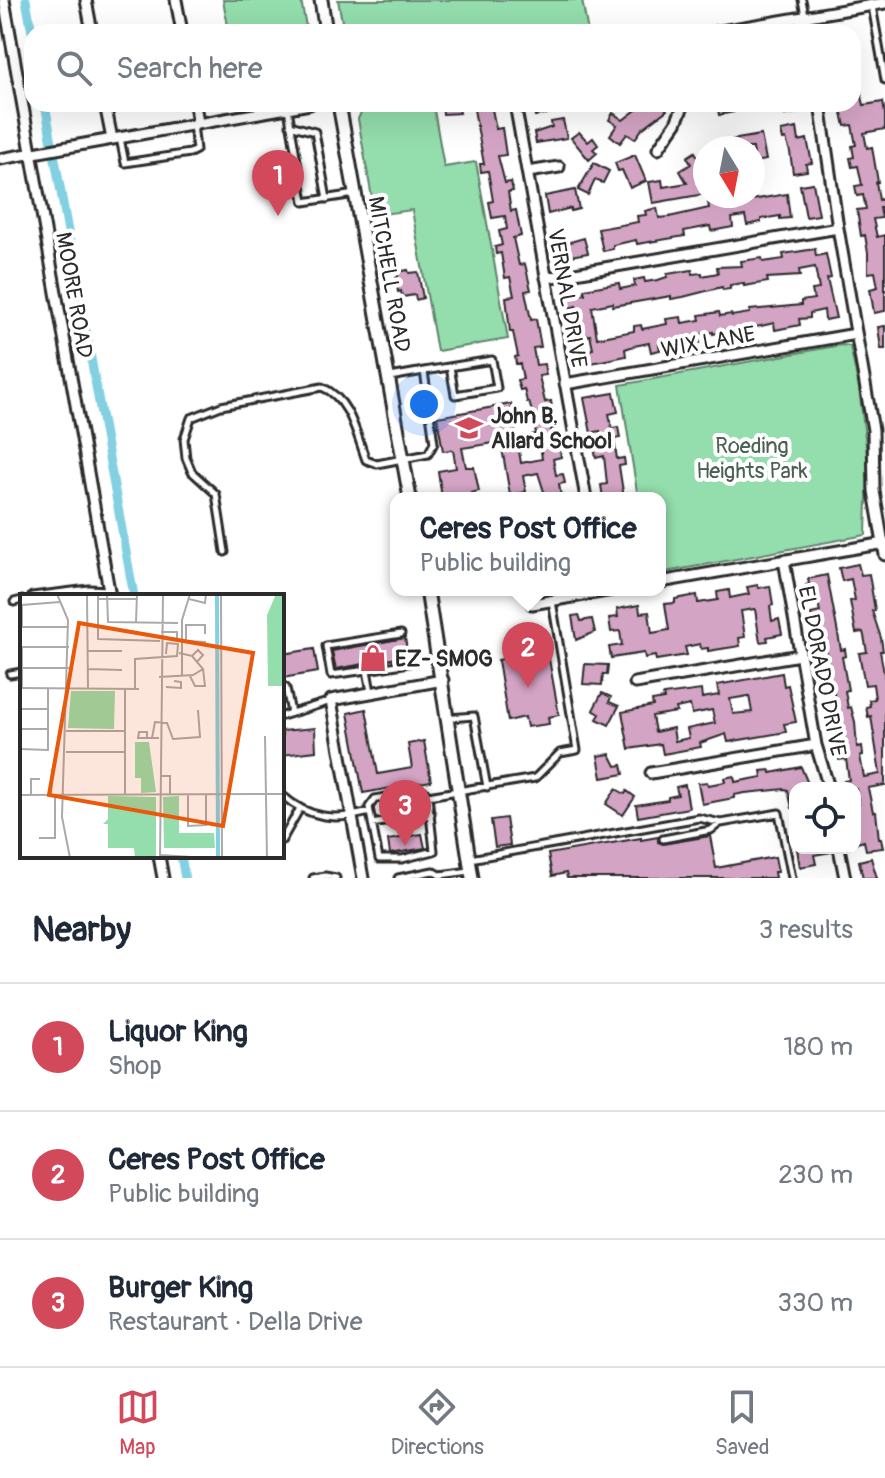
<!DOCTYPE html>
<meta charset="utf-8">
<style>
:root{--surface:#fff;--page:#f6f6f7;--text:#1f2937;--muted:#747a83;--line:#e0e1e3;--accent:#d1495b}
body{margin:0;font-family:Pangolin,sans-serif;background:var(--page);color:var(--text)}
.controls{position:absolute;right:24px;bottom:24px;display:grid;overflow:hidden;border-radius:16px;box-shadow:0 8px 32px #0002}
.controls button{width:72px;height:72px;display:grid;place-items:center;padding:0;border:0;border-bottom:2px solid var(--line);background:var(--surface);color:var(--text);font:40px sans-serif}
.compass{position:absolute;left:693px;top:136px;width:72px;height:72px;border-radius:50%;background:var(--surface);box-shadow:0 8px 32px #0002;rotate:170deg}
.you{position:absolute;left:424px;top:404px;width:28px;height:28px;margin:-20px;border:6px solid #fff;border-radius:50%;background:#1a73e8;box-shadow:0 0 0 12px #1a73e833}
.badge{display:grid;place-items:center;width:52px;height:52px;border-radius:50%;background:var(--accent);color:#fff;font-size:26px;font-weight:700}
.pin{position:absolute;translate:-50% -66px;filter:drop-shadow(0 2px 4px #0008)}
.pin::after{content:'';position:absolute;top:42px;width:28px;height:24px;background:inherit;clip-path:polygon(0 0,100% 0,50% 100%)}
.popup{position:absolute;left:390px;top:492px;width:276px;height:104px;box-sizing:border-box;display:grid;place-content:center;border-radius:16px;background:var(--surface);filter:drop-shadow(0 2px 6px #0005);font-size:26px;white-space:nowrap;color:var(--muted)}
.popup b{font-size:30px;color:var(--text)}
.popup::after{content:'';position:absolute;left:50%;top:100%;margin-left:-16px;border:16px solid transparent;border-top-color:var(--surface)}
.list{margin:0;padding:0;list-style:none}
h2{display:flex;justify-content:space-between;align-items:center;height:104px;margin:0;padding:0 32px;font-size:34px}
h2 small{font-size:26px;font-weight:400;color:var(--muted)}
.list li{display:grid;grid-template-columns:52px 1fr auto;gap:24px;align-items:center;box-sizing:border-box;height:128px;padding:0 32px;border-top:2px solid var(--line)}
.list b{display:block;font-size:30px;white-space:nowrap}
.list p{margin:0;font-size:26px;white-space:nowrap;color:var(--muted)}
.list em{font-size:26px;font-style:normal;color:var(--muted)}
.icon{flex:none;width:44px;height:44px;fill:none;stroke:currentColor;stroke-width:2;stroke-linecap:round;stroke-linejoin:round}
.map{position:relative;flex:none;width:885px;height:878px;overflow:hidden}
.search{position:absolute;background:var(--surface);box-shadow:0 8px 32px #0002;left:24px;right:24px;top:24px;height:88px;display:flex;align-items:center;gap:20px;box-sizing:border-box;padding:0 28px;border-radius:24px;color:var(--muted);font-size:30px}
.sheet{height:488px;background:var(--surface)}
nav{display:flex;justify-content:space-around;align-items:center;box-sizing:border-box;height:112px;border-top:2px solid var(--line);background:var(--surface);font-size:22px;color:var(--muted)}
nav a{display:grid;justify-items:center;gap:4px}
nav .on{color:var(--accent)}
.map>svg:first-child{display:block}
</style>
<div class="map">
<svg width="885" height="878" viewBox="0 0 885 878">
<rect width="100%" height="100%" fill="#fff"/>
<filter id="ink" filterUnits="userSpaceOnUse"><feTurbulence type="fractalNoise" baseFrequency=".0125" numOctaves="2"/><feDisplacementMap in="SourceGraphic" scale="16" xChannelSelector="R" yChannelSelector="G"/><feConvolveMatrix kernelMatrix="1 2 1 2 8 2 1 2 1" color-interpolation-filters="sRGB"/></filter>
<g filter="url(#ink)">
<path fill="#94ddac" stroke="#60846c" stroke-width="2" d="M223,0H301L307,32H229Z
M338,0H582L588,32H344Z
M365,104H433L444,167L476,162L508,339L437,351L412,210L375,215L358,119Z
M841,345L850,346L859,388L868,462L866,535L660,573V498H638L620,385Z"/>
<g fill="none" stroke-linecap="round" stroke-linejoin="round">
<path stroke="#82d0e1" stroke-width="9" d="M26,0L32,32
M45,104L134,596
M181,856L185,878"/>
</g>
<path fill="#d4a4c4" stroke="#2b2b2b" stroke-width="2" fill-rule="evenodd" d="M860,88L864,105L883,102L885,114V129L864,133L867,148L872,147L878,182H876L879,200L882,199L884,208H880L882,218L873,219L877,237L885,235V311L874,313L870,289L878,287L875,272L868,273V253L865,235L861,236L857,210L866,209L863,195L857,196L855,186L862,185L858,166L852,167L850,158L854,157L852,146L856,145L852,125L845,126L840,104H853V90Z
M442,104H458L460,113L443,114Z
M473,104H491L496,129L502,128L506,155L498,156L505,183L511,182L513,191L508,192L511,211L516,210L521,236L513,238L519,265L525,264L531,290L525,291L531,320L536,319L541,347L533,348L536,365L544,364L546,375L539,376L545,402L551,401L555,428L551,429L554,447L559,446L561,457L553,459L556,475L563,474L565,483L559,484L561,497L546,498L538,473L523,476L526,492L510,495L501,442L462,448L466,467H474L479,491L471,493L470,498H442L438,471L456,468L453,450L443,451L437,417L511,404L521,463L542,459L540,444L532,446L530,435L536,434L533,415L529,402H527L524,389L520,390L517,380L523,379L520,364H516L515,357L518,356L513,332H510L506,297L514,296L510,277L505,278L501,253L496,254L495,247L502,245L499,231L507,229L505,216L492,218L489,202L493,201L488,171L481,172L480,164H484Z
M533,104H545L547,114L535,116Z
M644,104L650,107L654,104H662L667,110L642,129L635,139L627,134L620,143L610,135L617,125L609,120L613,113L623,120Z
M717,104H733L734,112L719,115Z
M774,104H803L804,108L796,109V113L785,115V111L776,112Z
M563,120L567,138L536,143L534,133L552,127L551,122Z
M797,128L799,141L807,139L812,163L806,164L807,171L793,173L790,152L786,139L783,140L781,131Z
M579,132L588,142L593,138L598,145L593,149L597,153L589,160L571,138Z
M761,135L766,160L755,162L753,148H733L731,140Z
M695,152L705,169V194L653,203L649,182L662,180L663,187L687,183L680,171L691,164L687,157Z
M635,155L646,181L630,188L622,170L618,171L615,163Z
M594,163L609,171L603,183L595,180L588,195L578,190Z
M813,183L819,215L806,217L800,185Z
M575,190L579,209L571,211V208L548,214L545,196Z
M787,194L790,218L780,219V216L761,219V222L747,225L745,216L732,218L733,227L711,231L710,226L684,231L685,236L637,244L636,240L613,245V249L603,251L598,229L638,222L637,216L646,215L645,211L657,208L659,218L669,217L709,208L708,202L715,200L716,206Z
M584,238L588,253L558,258L556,246Z
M815,249L816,256L826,254L831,278L827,279L836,318L825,320L824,310L810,313V318L799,319L800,325L775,330L774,323L761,326L749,328L750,334L724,338L723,332L713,334V332L698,335L700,343L676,347L675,341L659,344L660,350L651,352L649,343L634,346L625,349L626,356L581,365L579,352L593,349L590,335L574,338L572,327L579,326L576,306L569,308L567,297L585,294L584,289L619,283L620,289L635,286L634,280L644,278L645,282L658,280L667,277V274L692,270V274L702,273V276L718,273L717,267L742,266L741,261L762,258L763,262L784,259L783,254ZM815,267L819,289L812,290L814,299L801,301V305L750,310V313L732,316L731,314L720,316L719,312L707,314L699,315L700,320L682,323L681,317L666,319L667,324L642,329L641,325L634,326V331L597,338L592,307L613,303V306L671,296V299L683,297L722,287L723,290L730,289V285L744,283V286L768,282L767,278L800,276L799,270Z
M408,270L409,273L418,272L423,298L416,300L415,295L402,297L401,291L398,292L396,278L398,277L397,272Z
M885,326V349H881L878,327Z
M614,393L618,412L609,414L612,428L618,427L620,438L614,439L617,459L624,458L625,465L619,466L624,498H603L601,485L607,484L604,456L596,458L594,448L603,446L600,431L591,433L584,398Z
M858,564L861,575L869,574L875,610L872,611L881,638L883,651H880L885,679V785L868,788L873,812H876L879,839H881L883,848L866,850L864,841L857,843L855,833V815H858L856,804H859L856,789L846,788L844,781L849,780L846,759L839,760L837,750L845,749L842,734L833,736L828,712L834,711L832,699H835L832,683L824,684L819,660L828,659L825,645L820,646L818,634L815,635L811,614L820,612L817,597L808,598L806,585L809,584L808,579L827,575L841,650L845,649L846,656L842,657L848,690L845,691L848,708L851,707L855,722L857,747L862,746L863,755L860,756L864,777L880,774L871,716L868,717L866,707L870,706L869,700L875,699L873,684L865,685L859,653L867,652L864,636L863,632L856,633L850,601L855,600L851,579L842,581L839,568Z
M758,585V588L770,586L773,605L770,606L772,621L779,619L782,634L767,637L768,641L760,642L755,609L741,611L745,637L739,638L740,646L708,651V648L701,649L700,644L685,647L687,655L656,660L655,656L645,658L644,653L611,658L609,647L622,645L620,631L611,632L609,618L618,617L617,609L639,605L640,613L649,612L652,633L669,630L665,604L675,603V599L697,595L698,603L718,600L717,592L729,590L730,598L749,594L747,587Z
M579,615L581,621L592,619L595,632L576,640L572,616Z
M405,638L408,656L336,669L332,651Z
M547,648L559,715L548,717L549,724L527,727L525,717L508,721L498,660L507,658L506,655Z
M314,649L318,672L282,678V654Z
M585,664L608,665L607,675L603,674L602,685L583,684Z
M782,673L784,686L788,685L796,722L784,724L786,732L728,742L726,734L700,743L701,747L663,754L661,744L629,749L622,712L653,706L652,701L664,699L663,695L701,690L702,698L719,695L717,685ZM749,696L752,712L733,714L730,699ZM690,705L692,714L712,710L715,723L687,729L689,738L675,741L673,728L655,732L652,716L677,712L676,708Z
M602,693L611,697L609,702L619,706L609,725L597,719L600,714L593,710Z
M366,709L378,774L412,768L408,744L424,741L431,781L363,793L348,713Z
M315,728L316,751L282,755V731Z
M610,754L616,766L622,765L624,774L602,778L598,756Z
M801,767L809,786L795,788V807L792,808L788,790L785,789L745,793L734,795V798L702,804L698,783L707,782L708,785L725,782L724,778L734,776L735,782L762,777L761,771L770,770L771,773Z
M685,785L689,808L638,817L636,805L668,800V797L678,795L676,787Z
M616,789L625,794L627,791L635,797L623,815L606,804Z
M506,818L510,845L495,847L491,820Z
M422,834L425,848L390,854L388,840Z
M710,836L716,868L775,857L778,872H774L775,878H567L566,873L552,876L548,854L641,838V840L658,837V842L663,844Z
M832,848V852L814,855L816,864L800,867L797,849Z
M871,858L877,878H863L859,861Z"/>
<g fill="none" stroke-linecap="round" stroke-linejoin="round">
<g stroke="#2b2b2b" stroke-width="11">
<path id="service" d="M802,0L805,15
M872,6L885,80
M288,109L304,202L355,194
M290,125L315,132L327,199
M120,138L125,163L190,153L196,150L193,124
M424,371L492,360L497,388L455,395L450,367
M225,552L216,494L192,472L186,458L184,439L191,418L221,406L322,387C350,399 356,433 366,460L377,464L428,454L434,443L424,371L390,377
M32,596L89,589L108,590
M14,602L22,600
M367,670L331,675L326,646L401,634
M10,674L22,672
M282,685L286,688L291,713
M371,692L367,670L409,663
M282,716L331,701
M449,718L474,716L487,787
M282,795C309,819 335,821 370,812
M428,796L434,851L402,859H379L369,807L375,799L423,790L428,796L535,778L560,753L577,750L552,601
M372,824L431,814
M663,839L711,830L720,823
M282,840L299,810
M470,859L699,818L721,823L779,813L792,878
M313,878L325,876L336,878
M398,878L433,871L440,875L470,871"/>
</g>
<g stroke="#2b2b2b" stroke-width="15">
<path id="minor" d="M4,0L110,596
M86,0L92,32
M176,0L182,32
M805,16L808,32
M715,32L885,3
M105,104L112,139
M195,104L198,123
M515,104L586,498
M820,104L838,228L873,430L874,491L885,555
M658,149L676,123L684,104
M0,159L310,104
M528,172L559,167
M546,278L838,228
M565,384L856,334
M784,560L816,745L829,788
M660,582L885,543
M532,604L612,590
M635,683L800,655
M651,773L816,745
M839,848L845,878
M159,856L163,878
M363,878L331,700L443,680"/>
</g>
<g stroke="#2b2b2b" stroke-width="17">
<path id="tertiary" d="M321,0L326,32
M339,104L410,498
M427,590L472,878"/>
</g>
<use href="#service" stroke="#fff" stroke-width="5"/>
<use href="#minor" stroke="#fff" stroke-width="9"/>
<use href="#tertiary" stroke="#fff" stroke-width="11"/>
</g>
</g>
<defs>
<g id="school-bare" transform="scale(2.16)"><path d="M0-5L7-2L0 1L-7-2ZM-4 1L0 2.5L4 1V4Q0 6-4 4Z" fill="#d1495b" stroke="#fff" stroke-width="2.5" paint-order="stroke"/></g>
<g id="shop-bare" transform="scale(2.16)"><path d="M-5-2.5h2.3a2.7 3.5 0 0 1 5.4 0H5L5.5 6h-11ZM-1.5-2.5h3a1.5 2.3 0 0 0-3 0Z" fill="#d1495b" stroke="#fff" stroke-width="2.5" paint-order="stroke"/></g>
</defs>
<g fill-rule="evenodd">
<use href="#school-bare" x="469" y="428"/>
<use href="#shop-bare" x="373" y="658"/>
</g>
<g text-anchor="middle" stroke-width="8" stroke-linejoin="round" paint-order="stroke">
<g font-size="22" fill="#2b2b2b" stroke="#fff">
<text transform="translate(390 274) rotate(80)" y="8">MITCHELL ROAD</text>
<text transform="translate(75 295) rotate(80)" y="8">MOORE ROAD</text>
<text transform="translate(568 298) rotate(80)" y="8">VERNAL DRIVE</text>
<text transform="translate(708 341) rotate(-10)" y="8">WIX LANE</text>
<text transform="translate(823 671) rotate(79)" y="8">EL DORADO DRIVE</text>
</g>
<g font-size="22" font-weight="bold" fill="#2b2b2b" stroke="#fff" text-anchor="start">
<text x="491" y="423">John B.<tspan x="491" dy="25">Allard School</tspan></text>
<text x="395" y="666">EZ- SMOG</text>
</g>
<g font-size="22" fill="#4a6052" stroke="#fff">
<text x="752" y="453">Roeding<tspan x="752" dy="25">Heights Park</tspan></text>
</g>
</g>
<g transform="translate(20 594)">
<rect width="264" height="264" fill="#fff"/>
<path d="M256,0H264V92H248L247,21ZM51,97H95L94,135L48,134ZM115,148H129L136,198L121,199V184H115ZM88,202L136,203V264H115L114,254H88V230H83L88,225ZM159,202V239H194L195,254H144L143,203Z" fill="#94ddac"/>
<path fill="none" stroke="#82d0e1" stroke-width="4" d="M197,0L198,264"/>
<path fill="none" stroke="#aaa" stroke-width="2" d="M37,0L48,26L42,223L50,264M67,0L68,95M78,0V5H117M87,0L88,28L158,29M201,0L202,264M78,5V45L140,47M169,5L185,9L186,0M116,28L117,0M1,33H49M2,33V11L40,8M185,40V31H166V47L186,48M140,44L157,45V38H141M68,57H102M159,59L172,62L178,56L183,61L177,68L172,62M2,74H49M68,75L102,76M170,82L175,92H185L183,75M139,83L173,81L183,75L177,68M162,83V26L170,0M146,93L161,94V88L154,87M0,94L119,95M2,94V53H49M105,95V201M115,95V65L157,62L158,50L147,49L146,60M0,115H28M0,135H28M46,137H105M245,142L247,264M127,144V138H119L118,144H132M139,144H132L135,128L147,129L153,145L180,143L178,116M0,155L28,156V94M46,158H105M140,182H150V201M0,201L264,200M11,201V185H20M31,201L32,175M168,201V232L186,231V201M19,244H35V201M140,261L188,264M140,264L143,0"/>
<path fill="#e8590c" fill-opacity="0.15" stroke="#e8590c" stroke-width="4" d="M59,29L233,59L203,232L29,201Z"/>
<rect width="264" height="264" fill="none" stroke="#2b2b2b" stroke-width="4"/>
</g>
</svg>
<div class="controls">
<button><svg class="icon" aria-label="locate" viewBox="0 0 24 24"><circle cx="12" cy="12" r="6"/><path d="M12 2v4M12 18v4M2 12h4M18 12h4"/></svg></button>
</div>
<svg class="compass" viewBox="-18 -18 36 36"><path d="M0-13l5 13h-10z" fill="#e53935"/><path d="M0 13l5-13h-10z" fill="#747a83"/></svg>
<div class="you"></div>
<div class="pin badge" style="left:278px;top:216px">1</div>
<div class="pin badge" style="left:528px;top:688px">2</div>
<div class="popup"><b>Ceres Post Office</b>Public building</div>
<div class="pin badge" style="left:405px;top:846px">3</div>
<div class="search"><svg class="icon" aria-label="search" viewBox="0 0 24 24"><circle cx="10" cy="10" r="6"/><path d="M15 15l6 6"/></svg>Search here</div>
</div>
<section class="sheet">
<h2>Nearby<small>3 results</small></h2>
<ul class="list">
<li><span class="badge">1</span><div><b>Liquor King</b><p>Shop</p></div><em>180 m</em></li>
<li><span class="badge">2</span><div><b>Ceres Post Office</b><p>Public building</p></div><em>230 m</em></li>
<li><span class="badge">3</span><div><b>Burger King</b><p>Restaurant · Della Drive</p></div><em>330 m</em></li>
</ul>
</section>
<nav>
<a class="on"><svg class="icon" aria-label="map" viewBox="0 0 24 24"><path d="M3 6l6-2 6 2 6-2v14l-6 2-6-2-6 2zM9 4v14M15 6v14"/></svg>Map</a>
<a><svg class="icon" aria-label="directions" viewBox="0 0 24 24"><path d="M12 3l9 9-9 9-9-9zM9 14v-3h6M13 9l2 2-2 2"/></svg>Directions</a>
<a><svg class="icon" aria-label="saved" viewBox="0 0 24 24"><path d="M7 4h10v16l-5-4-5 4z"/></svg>Saved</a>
</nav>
